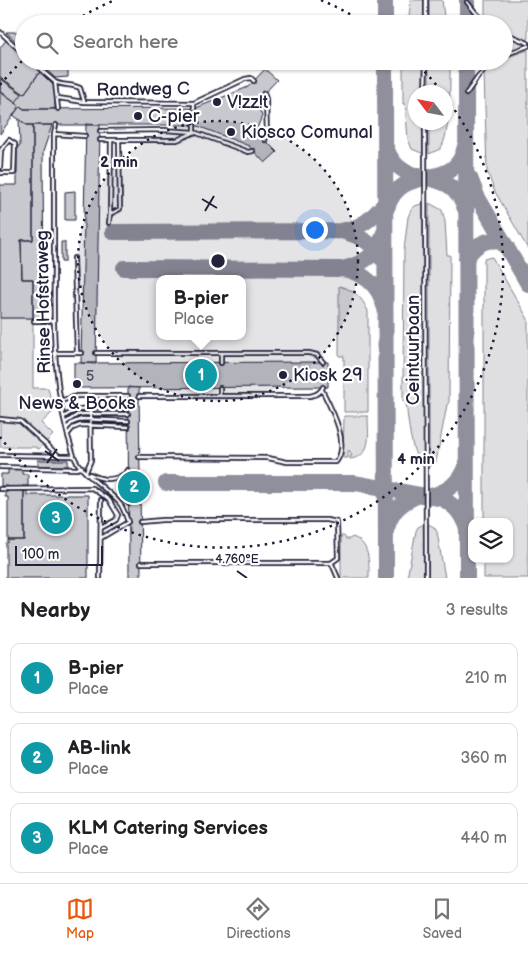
<!DOCTYPE html>
<meta charset="utf-8">
<style>
:root{--surface:#fff;--page:#f2f2f2;--text:#202124;--muted:#757577;--line:#e0e0e0;--accent:#ea580c}
body{margin:0;font-family:"Balsamiq Sans",sans-serif;background:var(--page);color:var(--text)}
.controls{position:absolute;right:15px;bottom:15px;display:grid;overflow:hidden;border-radius:10px;box-shadow:0 1px 4px #0004}
.controls button{width:45px;height:45px;display:grid;place-items:center;padding:0;border:0;border-bottom:1px solid var(--line);background:var(--surface);color:var(--text);font:25px sans-serif}
.compass{position:absolute;left:408px;top:85px;width:45px;height:45px;border-radius:50%;background:var(--surface);box-shadow:0 1px 4px #0004;rotate:302deg}
.scale{position:absolute;left:15px;bottom:12px;width:88px;box-sizing:border-box;padding-left:5px;border:2px solid #22223b;border-top:0;font-size:14px;line-height:18px;white-space:nowrap;color:#22223b;-webkit-text-stroke:4px #fff;paint-order:stroke}
.you{position:absolute;left:314px;top:229px;width:18px;height:18px;margin:-12px;border:4px solid #fff;border-radius:50%;background:#1a73e8;box-shadow:0 0 0 8px #1a73e833}
.badge{display:grid;place-items:center;width:32px;height:32px;border-radius:50%;background:var(--accent);color:#fff;font-size:16px;font-weight:700}
.pin{position:absolute;translate:-50% -50%;border:2px solid #fff;box-shadow:0 1px 5px #0006}
.popup{position:absolute;left:156px;top:275px;width:90px;height:65px;box-sizing:border-box;display:grid;place-content:center;border-radius:10px;background:var(--surface);filter:drop-shadow(0 1px 4px #0005);font-size:16px;white-space:nowrap;color:var(--muted)}
.popup b{font-size:19px;color:var(--text)}
.popup::after{content:'';position:absolute;left:50%;top:100%;margin-left:-10px;border:10px solid transparent;border-top-color:var(--surface)}
.list{margin:0;padding:0;list-style:none}
h2{display:flex;justify-content:space-between;align-items:center;height:65px;margin:0;padding:0 20px;font-size:21px}
h2 small{font-size:16px;font-weight:400;color:var(--muted)}
.list li{display:grid;grid-template-columns:32px 1fr auto;gap:15px;align-items:center;box-sizing:border-box;height:70px;margin:0 10px 10px;padding:0 10px;border:1px solid var(--line);border-radius:10px}
.list b{display:block;font-size:19px;white-space:nowrap}
.list p{margin:0;font-size:16px;white-space:nowrap;color:var(--muted)}
.list em{font-size:16px;font-style:normal;color:var(--muted)}
.icon{flex:none;width:28px;height:28px;fill:none;stroke:currentColor;stroke-width:2;stroke-linecap:round;stroke-linejoin:round}
.map{position:relative;flex:none;width:528px;height:578px;overflow:hidden}
.search{position:absolute;background:var(--surface);box-shadow:0 1px 4px #0004;left:15px;right:15px;top:15px;height:55px;display:flex;align-items:center;gap:12px;box-sizing:border-box;padding:0 18px;border-radius:28px;color:var(--muted);font-size:19px}
.sheet{height:305px;background:var(--surface)}
nav{display:flex;justify-content:space-around;align-items:center;box-sizing:border-box;height:70px;border-top:1px solid var(--line);background:var(--surface);font-size:14px;color:var(--muted)}
nav a{display:grid;justify-items:center;gap:2px}
nav .on{color:var(--accent)}
.map>svg:first-child{display:block}
</style>
<div class="map">
<svg width="528" height="578" viewBox="0 0 528 578">
<rect width="100%" height="100%" fill="#fff"/>
<filter id="ink" filterUnits="userSpaceOnUse"><feTurbulence type="fractalNoise" baseFrequency=".02" numOctaves="2"/><feDisplacementMap in="SourceGraphic" scale="10" xChannelSelector="R" yChannelSelector="G"/><feConvolveMatrix kernelMatrix="1 2 1 2 8 2 1 2 1" color-interpolation-filters="sRGB"/></filter>
<g filter="url(#ink)">
<path fill="#dfdfe2" stroke="#80808e" d="M411,0H424V24H408Z
M429,0H442L445,24H429Z
M485,0H528V40L505,31L504,24H494L485,16Z
M504,36L527,45L504,53Z
M528,50V249L494,190L487,171L484,74C490,69 496,61 504,61L505,58Z
M403,61H424V92H416V122L424,123V154L412,149L408,139L405,104H403Z
M429,61H450C450,80 451,136 440,149L429,154V123L446,122V92H429Z
M424,203V466C411,460 408,417 406,403L403,401V385L404,250L408,217L411,210L415,206Z
M429,203L442,210L445,221L447,255H450L449,402L447,405L436,462L429,466Z
M492,257L528,319V578H484V559H509V522H484V259Z
M339,286C354,290 361,296 368,311V412H344V356H339Z
M0,318H33V388H48L54,411L41,423L53,435L39,449L35,447H0Z
M344,416H368C368,434 373,456 350,459V456H352L349,450L348,451V458H343Z
M424,524V578H407L416,531L418,527Z
M428,524L434,527L437,532L445,578H428Z
M341,536H344L346,539H350L352,537C370,542 369,562 369,578H341Z"/>
<g fill="none" stroke-linecap="round" stroke-linejoin="round">
<path stroke="#90909d" stroke-width="16" d="M385,24V0
M467,24V0
M385,61L386,578
M466,61L467,578
M386,147C402,195 450,160 465,209
M470,178L477,196L528,284
M387,208C402,160 455,195 465,146
M341,231C358,235 373,242 381,258
M113,232L341,231C366,227 373,216 389,199
M466,259C475,244 492,233 507,247
M124,268L342,269C363,272 379,285 384,306
M342,269C362,265 379,254 384,232
M166,483H355L443,499C455,506 461,513 466,526
M431,496C449,491 459,483 466,465
M387,528C392,510 402,502 419,495"/>
</g>
<path fill="#c8c8cf" stroke="#22223b" d="M6,32H24V49Z
M6,40L24,53V61H35L43,67L24,94L0,77V48Z
M37,61H68V77L55,78Z
M265,69L277,80L256,102L262,116L256,131L277,152L265,163L249,146L195,125H27L13,115L20,106L24,109L196,108L248,87Z
M40,72L55,87V109H24L0,92V77L24,94Z
M1,79L22,94L16,102L0,91Z
M0,92L20,106L0,134Z
M19,119L27,125H33V240H21L22,279H33V318H0V185H17V146H20Z
M86,124L100,125L96,364L81,363Z
M33,125H52L43,152L44,319L33,320V279H22L21,240H33Z
M75,191V220H65V192Z
M61,242H65V262H61Z
M328,362V387L74,388V363Z
M128,387L139,388L141,578H129Z
M38,460H68V466H38Z
M8,469H22V474H28V486H22V491H24V540H8V497H5V492H8V486H1V474H8Z
M24,491H27V495H88V578H6V543H8V540H24Z"/>
<g fill="none" stroke-linecap="round" stroke-linejoin="round">
<g stroke="#22223b" stroke-width="6">
<path id="service" d="M467,2L476,13L489,24
M426,24V0
M0,32L24,54
M504,33L528,43
M504,55L528,46
M41,70L55,82L58,109
M55,82C63,86 72,84 80,88L84,101
M425,92L426,61
M264,93L266,99L267,136L265,140
M466,94L478,77L494,61
M58,98L84,102L194,103L245,79L251,78L254,81
M194,103V108
M425,122L426,578
M56,125L54,134C54,179 54,223 54,267C53,331 53,394 74,456C80,474 108,488 121,505C124,510 126,516 128,522L101,538
M100,131L164,130L194,132L248,152L253,151
M194,132V125
M54,134L85,136
M100,140H177L193,133
M111,140L110,214L120,209L119,140
M0,168L1,150L9,140L15,144L14,173H0
M109,223L110,214
M74,258L77,353
M34,321H53
M54,353H82
M96,353H309L317,355L323,362
M221,363V353
M139,396H310C315,395 321,393 323,387
M220,396V388
M60,401L77,396H128
M64,417C82,403 106,408 128,408
M0,419L20,421L59,456
M65,423L77,415L83,414H128
M67,428L72,423L82,419L128,421
M68,434L73,428L81,425L128,427
M0,455L73,456
M139,457L268,458L287,462H336C351,444 331,408 322,390
M0,467L77,469L82,467
M128,470C121,482 119,494 129,504
M86,472L91,460L90,396
M90,474C103,481 114,481 126,473
M0,489L92,488L109,500L118,515L116,520L101,528
M140,522L162,520H327L337,522L338,558L331,563H141
M332,564L338,578
M100,578L101,500"/>
</g>
<use href="#service" stroke="#fff" stroke-width="2.5"/>
</g>
</g>
<path fill="none" stroke="#22223b" stroke-width="2" d="M202,199L217,208M205,211L214,196M45,451L59,461M47,463L57,449M237,571L247,578"/>
<circle cx="218" cy="261" r="140" fill="#22223b" fill-opacity=".12"/>
<g fill="none" stroke="#22223b" stroke-width="2.5" stroke-dasharray="2.5 5">
<circle cx="218" cy="261" r="140"/>
<path d="M0 85A280 280 0 0 1 23 60M70 24A280 280 0 0 1 115 0M321 0A280 280 0 0 1 366 24M414 61A280 280 0 0 1 442 92M446 98A280 280 0 0 1 0 437"/>
</g>
<g fill="#22223b" stroke="#fff" stroke-width="2">
<circle cx="217" cy="102" r="5"/>
<circle cx="138" cy="116" r="5"/>
<circle cx="231" cy="132" r="5"/>
<circle cx="283" cy="375" r="5"/>
<circle cx="77" cy="384" r="5"/>
</g>
<g text-anchor="middle" stroke-width="4.5" stroke-linejoin="round" paint-order="stroke">
<g font-size="15" fill="#4c4c60">
<text x="90" y="381">5</text>
</g>
<g font-size="18" fill="#22223b" stroke="#fff">
<text transform="translate(143 89) rotate(-1)" y="6">Randweg C</text>
<text transform="translate(43 302) rotate(-91)" y="6">Rinse Hofstraweg</text>
<text transform="translate(413 350) rotate(-90)" y="6">Ceintuurbaan</text>
</g>
<g font-size="18" fill="#22223b" stroke="#fff" text-anchor="start">
<text x="227" y="108">V!zz!t</text>
<text x="148" y="122">C-pier</text>
<text x="241" y="138">Kiosco Comunal</text>
<text x="293" y="381">Kiosk 29</text>
<text x="77" y="409" text-anchor="middle">News &amp; Books</text>
</g>
</g>
<g font-size="12" text-anchor="middle" fill="#22223b" stroke="#fff" stroke-width="4.5" stroke-linejoin="round" paint-order="stroke">
<text x="237" y="563">4.760°E</text>
</g>
<circle cx="218" cy="261" r="8" fill="#22223b" stroke="#fff" stroke-width="2.5"/>
<g font-size="15" text-anchor="middle" font-weight="bold" fill="#22223b" stroke="#fff" stroke-width="4.5" stroke-linejoin="round" paint-order="stroke">
<text x="119" y="167">2 min</text>
<text x="416" y="464">4 min</text>
</g>
</svg>
<div class="controls">
<button><svg class="icon" aria-label="layers" viewBox="0 0 24 24"><path d="M12 4l9 5-9 5-9-5zM3 14l9 5 9-5"/></svg></button>
</div>
<svg class="compass" viewBox="-18 -18 36 36"><path d="M0-13l5 13h-10z" fill="#e53935"/><path d="M0 13l5-13h-10z" fill="#757577"/></svg>
<div class="scale">100 m</div>
<div class="you"></div>
<div class="pin badge" style="left:201px;top:375px;background:#0f9aa8">1</div>
<div class="popup"><b>B-pier</b>Place</div>
<div class="pin badge" style="left:134px;top:487px;background:#0f9aa8">2</div>
<div class="pin badge" style="left:56px;top:518px;background:#0f9aa8">3</div>
<div class="search"><svg class="icon" aria-label="search" viewBox="0 0 24 24"><circle cx="10" cy="10" r="6"/><path d="M15 15l6 6"/></svg>Search here</div>
</div>
<section class="sheet">
<h2>Nearby<small>3 results</small></h2>
<ul class="list">
<li><span class="badge" style="background:#0f9aa8">1</span><div><b>B-pier</b><p>Place</p></div><em>210 m</em></li>
<li><span class="badge" style="background:#0f9aa8">2</span><div><b>AB-link</b><p>Place</p></div><em>360 m</em></li>
<li><span class="badge" style="background:#0f9aa8">3</span><div><b>KLM Catering Services</b><p>Place</p></div><em>440 m</em></li>
</ul>
</section>
<nav>
<a class="on"><svg class="icon" aria-label="map" viewBox="0 0 24 24"><path d="M3 6l6-2 6 2 6-2v14l-6 2-6-2-6 2zM9 4v14M15 6v14"/></svg>Map</a>
<a><svg class="icon" aria-label="directions" viewBox="0 0 24 24"><path d="M12 3l9 9-9 9-9-9zM9 14v-3h6M13 9l2 2-2 2"/></svg>Directions</a>
<a><svg class="icon" aria-label="saved" viewBox="0 0 24 24"><path d="M7 4h10v16l-5-4-5 4z"/></svg>Saved</a>
</nav>
